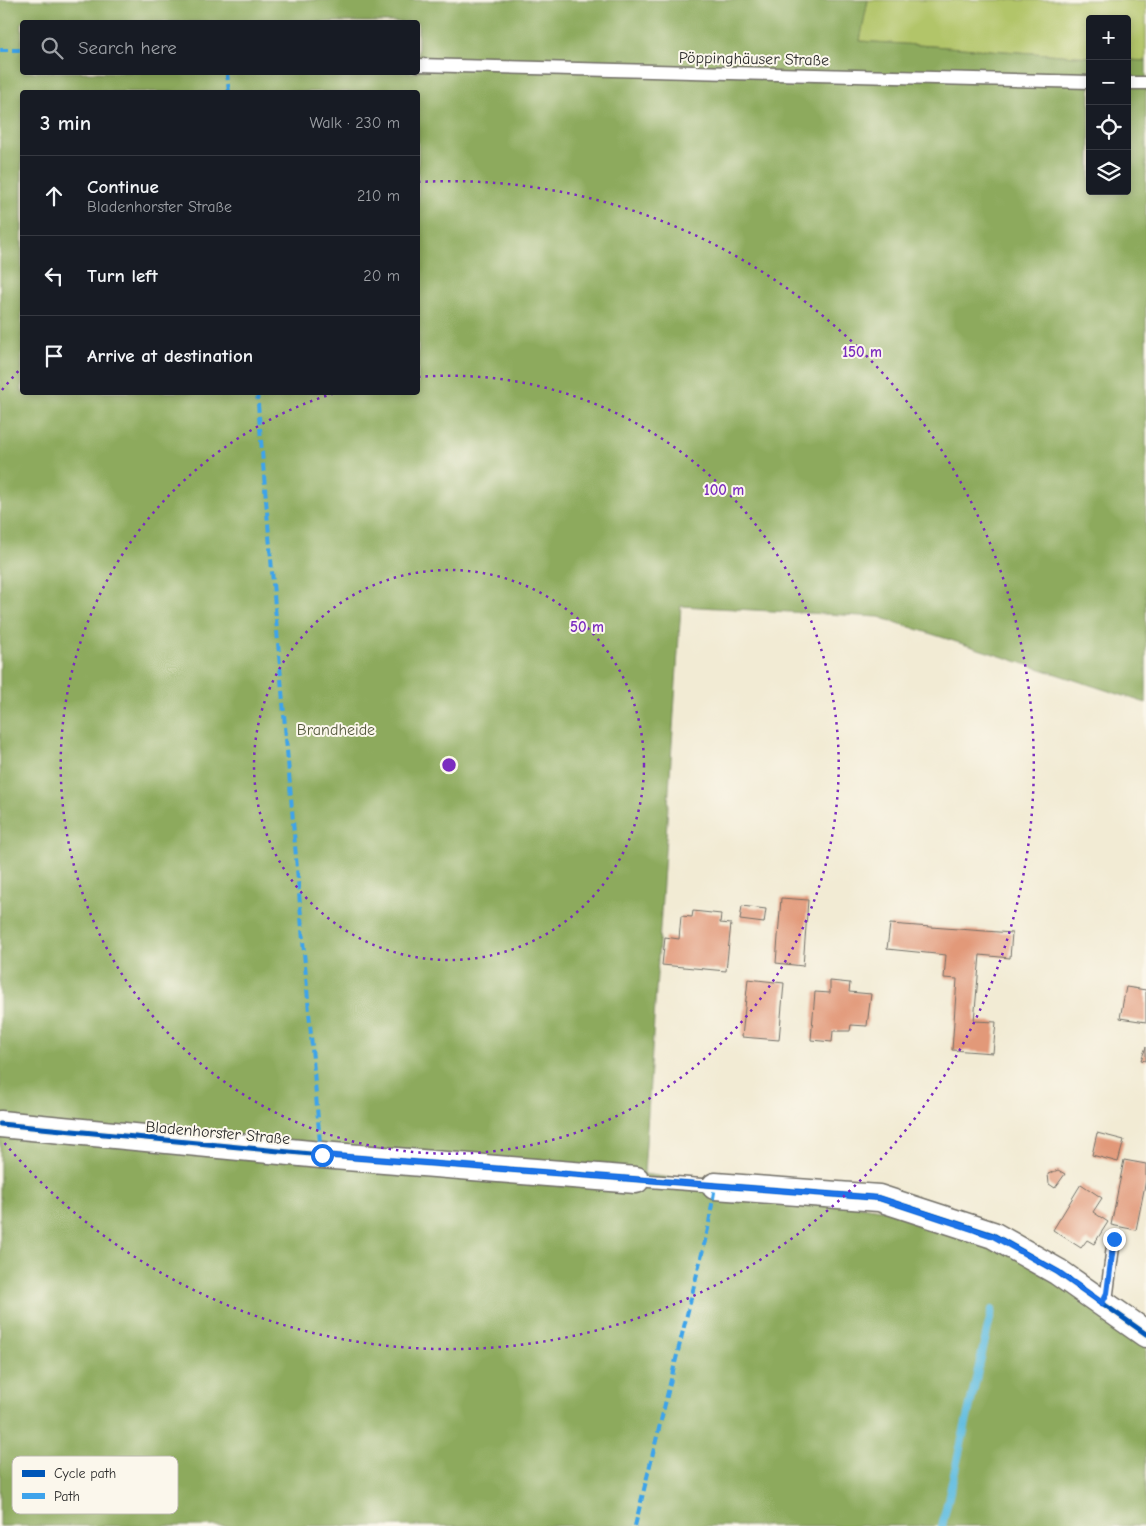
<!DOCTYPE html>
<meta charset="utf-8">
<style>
:root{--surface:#171b24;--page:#20242c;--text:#f1f3f6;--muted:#9ea1a6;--line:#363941}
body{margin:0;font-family:"Comic Neue",sans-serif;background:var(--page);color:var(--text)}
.controls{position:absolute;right:15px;top:15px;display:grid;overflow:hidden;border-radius:5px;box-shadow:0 2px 8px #0003}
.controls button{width:45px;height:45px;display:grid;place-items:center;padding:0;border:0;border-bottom:1px solid var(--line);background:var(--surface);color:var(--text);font:25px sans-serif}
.stop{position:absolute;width:15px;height:15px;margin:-11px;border:4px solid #1a73e8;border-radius:50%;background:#fff}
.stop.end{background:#1a73e8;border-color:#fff;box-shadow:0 1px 5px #0008}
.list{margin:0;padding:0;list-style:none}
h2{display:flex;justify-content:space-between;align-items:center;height:65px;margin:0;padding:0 20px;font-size:21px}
h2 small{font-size:16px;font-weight:400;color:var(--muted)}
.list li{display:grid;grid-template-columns:32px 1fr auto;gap:15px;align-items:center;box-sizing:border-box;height:80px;padding:0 20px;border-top:1px solid var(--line)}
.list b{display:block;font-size:19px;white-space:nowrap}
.list p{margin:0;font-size:16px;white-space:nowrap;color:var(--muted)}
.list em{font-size:16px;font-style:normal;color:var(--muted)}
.icon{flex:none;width:28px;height:28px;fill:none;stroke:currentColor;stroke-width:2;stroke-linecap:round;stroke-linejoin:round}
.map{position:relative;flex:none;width:1146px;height:1526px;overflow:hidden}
.search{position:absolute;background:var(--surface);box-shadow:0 2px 8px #0003;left:20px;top:20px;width:400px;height:55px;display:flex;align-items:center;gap:12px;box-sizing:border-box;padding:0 18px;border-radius:5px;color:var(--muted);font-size:19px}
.panel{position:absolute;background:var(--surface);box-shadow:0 2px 8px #0003;left:20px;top:90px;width:400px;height:305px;border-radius:5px}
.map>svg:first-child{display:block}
</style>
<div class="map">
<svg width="1146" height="1526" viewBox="0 0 1146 1526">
<rect width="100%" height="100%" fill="#fbf7ec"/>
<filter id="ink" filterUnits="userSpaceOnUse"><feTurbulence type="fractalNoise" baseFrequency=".02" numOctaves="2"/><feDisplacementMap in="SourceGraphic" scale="10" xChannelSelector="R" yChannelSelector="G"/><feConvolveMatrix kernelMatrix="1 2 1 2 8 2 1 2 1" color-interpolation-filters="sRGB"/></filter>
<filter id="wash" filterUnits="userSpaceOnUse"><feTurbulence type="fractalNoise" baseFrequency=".0096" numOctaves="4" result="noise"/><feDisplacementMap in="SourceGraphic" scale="20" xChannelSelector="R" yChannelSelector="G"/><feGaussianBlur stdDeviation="1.12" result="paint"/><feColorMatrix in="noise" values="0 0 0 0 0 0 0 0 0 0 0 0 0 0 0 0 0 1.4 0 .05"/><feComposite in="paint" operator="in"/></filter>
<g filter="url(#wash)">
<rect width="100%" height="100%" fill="#f2ebd4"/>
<path fill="#b2c569" stroke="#6e784a" d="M868,0H1146V61L1127,60V19H1090V57L859,41Z"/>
<path fill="#8daa5d" stroke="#5c6a44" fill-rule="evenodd" d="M0,0H868L860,41L1090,57V191H1127V60L1146,61V703L879,617L681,606L644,1174L976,1223L1146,1326V1526H0ZM22,22H418V72H22ZM22,92H418V392H22Z"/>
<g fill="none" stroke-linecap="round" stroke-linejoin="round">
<path stroke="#62bde0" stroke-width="8" d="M942,1526L992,1310"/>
</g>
<g id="blocks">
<path fill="#e29979" d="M781,898L808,900L803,966L776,963Z
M742,906L766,909L764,923L740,920Z
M693,911L721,914L720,923L731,924L726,971L662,965L665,937L679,939L681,916L692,917Z
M890,924L1012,933L1010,958L980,955L974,1021L996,1022L993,1053L952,1050L957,979L944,978L946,955L887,949Z
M748,979L784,983L779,1040L742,1037Z
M830,981L850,983L849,992L871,994L867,1026L851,1025L850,1031H833L832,1042L811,1040L815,992L830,993Z
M1126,987L1146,990V1022L1120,1018Z
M1146,1047V1061L1141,1060Z
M1097,1133L1124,1140L1118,1162L1092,1155Z
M1124,1160L1146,1164V1180L1136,1230L1111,1225Z
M1058,1170L1065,1174L1055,1188L1049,1184L1048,1174Z
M1081,1184L1102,1198L1093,1212L1108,1222L1094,1244L1087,1240L1081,1248L1053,1230Z"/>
</g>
</g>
<g filter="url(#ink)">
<use href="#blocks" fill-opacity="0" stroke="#716e66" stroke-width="1"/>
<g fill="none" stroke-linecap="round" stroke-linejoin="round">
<g stroke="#716e66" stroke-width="15">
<path id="service" d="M418,65L1090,82
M1127,83H1146
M636,1180L715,1186
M1103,1303L1107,1293L1114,1239"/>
</g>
<g stroke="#716e66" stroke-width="29">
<path id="minor" d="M0,1124L321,1155L636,1180
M715,1186L879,1198L993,1235L1058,1272L1146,1334"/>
</g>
<use href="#service" stroke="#fff" stroke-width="12"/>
<use href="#minor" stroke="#fff" stroke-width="26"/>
<path stroke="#3ea3eb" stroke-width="4" stroke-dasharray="8 4" stroke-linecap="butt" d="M0,50H22
M227,72L229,92
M257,392L321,1155
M635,1526L708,1229L715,1186"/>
<g stroke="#fbf7ec" stroke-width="8">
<path id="cycleway" d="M0,1124L321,1155L879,1198L993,1235L1058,1272L1146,1334"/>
</g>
<use href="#cycleway" stroke="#0057b8" stroke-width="5"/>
</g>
</g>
<g fill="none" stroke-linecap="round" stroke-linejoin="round" filter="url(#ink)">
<path stroke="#1a73e8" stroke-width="6" d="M322,1155L879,1198L993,1236L1058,1272L1102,1303L1107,1293L1114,1239"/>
</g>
<g fill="none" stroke="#7b2cbf" stroke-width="2.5" stroke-dasharray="2.5 5">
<circle cx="449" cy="765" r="195"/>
<path d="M418 377A389 389 0 1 1 335 393"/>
<path d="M2 390A584 584 0 0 1 22 367M418 182A584 584 0 1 1 2 1140"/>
</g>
<g text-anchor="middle" stroke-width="4" stroke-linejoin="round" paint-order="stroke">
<g font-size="16" fill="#2b2b2b" stroke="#fbf7ec">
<text transform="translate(754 58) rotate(1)" y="6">Pöppinghäuser Straße</text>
<text transform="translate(218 1132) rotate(5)" y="6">Bladenhorster Straße</text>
</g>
<g font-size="16" fill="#54593e" stroke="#fbf7ec">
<text x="336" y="735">Brandheide</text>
</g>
</g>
<rect x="12" y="1456" width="166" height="58" rx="8" fill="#fbf7ec" stroke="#bdbab2" stroke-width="1"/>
<rect x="22" y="1470" width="23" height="7" fill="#0057b8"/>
<rect x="22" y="1493" width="23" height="6" fill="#3ea3eb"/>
<g font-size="14" fill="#2b2b2b">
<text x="54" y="1478">Cycle path</text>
<text x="54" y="1501">Path</text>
</g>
<circle cx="449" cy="765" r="8" fill="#7b2cbf" stroke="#fbf7ec" stroke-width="2.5"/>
<g font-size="15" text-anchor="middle" font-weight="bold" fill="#7b2cbf" stroke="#fbf7ec" stroke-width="4" stroke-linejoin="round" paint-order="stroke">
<text x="862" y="357">150 m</text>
<text x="724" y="495">100 m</text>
<text x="587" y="632">50 m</text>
</g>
</svg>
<div class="controls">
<button>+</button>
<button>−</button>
<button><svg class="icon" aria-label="locate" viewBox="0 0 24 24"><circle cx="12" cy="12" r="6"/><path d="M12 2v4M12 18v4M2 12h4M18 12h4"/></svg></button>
<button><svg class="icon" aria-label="layers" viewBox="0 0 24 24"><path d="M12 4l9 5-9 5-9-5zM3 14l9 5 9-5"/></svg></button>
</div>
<div class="stop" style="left:322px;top:1155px"></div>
<div class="stop end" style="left:1114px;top:1239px"></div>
<div class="search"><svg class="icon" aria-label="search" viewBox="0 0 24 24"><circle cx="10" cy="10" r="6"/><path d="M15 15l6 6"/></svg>Search here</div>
<section class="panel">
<h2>3 min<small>Walk · 230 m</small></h2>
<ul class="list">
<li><svg class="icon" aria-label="ahead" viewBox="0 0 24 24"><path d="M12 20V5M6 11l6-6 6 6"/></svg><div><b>Continue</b><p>Bladenhorster Straße</p></div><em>210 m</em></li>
<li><svg class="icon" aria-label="left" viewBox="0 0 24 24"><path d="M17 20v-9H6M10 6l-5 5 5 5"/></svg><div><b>Turn left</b></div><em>20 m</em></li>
<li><svg class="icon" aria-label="arrive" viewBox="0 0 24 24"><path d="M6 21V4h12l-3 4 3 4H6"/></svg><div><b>Arrive at destination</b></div></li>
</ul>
</section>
</div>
